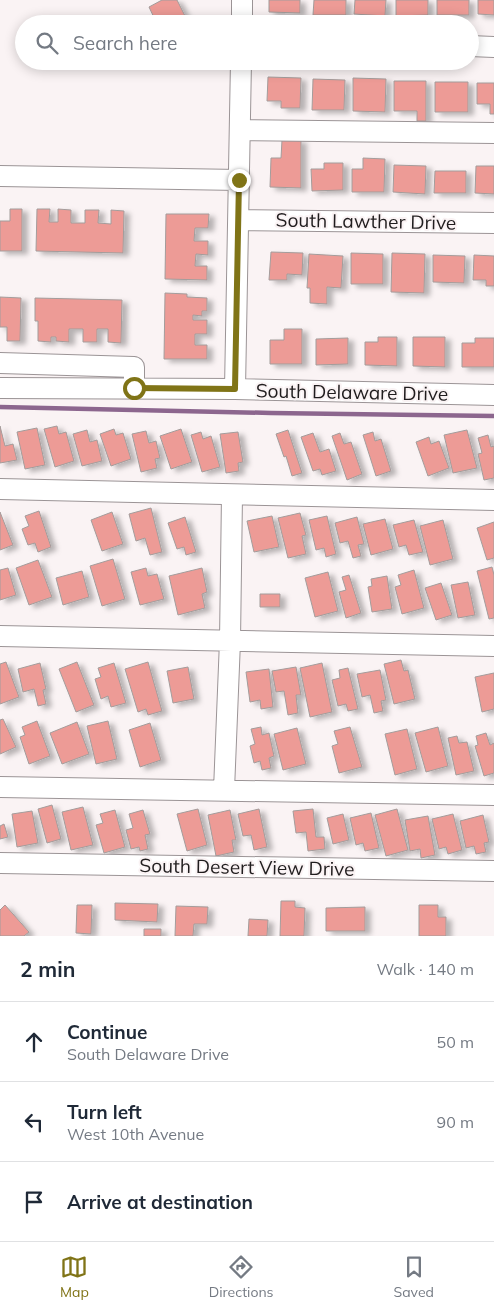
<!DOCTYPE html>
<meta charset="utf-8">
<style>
:root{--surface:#fff;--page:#f6f6f7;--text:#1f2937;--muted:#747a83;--line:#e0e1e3;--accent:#807417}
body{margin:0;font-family:Mulish,sans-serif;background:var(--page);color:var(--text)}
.stop{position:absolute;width:15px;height:15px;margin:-11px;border:4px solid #807417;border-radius:50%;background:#fff}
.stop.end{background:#807417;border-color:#fff;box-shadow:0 1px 5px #0008}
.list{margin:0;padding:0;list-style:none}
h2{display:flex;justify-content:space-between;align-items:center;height:65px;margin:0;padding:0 20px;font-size:21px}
h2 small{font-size:16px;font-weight:400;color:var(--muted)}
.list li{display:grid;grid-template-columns:32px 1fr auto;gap:15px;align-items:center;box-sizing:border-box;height:80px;padding:0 20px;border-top:1px solid var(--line)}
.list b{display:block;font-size:19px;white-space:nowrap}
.list p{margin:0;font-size:16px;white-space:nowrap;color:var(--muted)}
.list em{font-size:16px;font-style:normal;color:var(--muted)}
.icon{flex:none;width:28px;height:28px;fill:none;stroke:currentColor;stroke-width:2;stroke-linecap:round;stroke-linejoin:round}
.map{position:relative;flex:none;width:494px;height:936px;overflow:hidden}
.search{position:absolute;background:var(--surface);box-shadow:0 2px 12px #0003;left:15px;right:15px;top:15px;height:55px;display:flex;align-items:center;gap:12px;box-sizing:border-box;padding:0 18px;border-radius:28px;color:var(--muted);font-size:19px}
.sheet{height:305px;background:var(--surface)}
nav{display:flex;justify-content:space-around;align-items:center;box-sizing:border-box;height:70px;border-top:1px solid var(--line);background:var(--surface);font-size:14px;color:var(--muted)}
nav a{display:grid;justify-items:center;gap:2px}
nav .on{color:var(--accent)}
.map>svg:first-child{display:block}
</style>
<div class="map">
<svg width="494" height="936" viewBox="0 0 494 936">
<defs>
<filter id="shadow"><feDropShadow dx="5.5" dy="3" stdDeviation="2.5" flood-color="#0004"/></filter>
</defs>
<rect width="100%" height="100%" fill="#faf3f4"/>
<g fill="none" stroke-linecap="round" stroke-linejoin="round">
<path stroke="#8c668e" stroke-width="4.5" d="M0,407L271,413L494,416"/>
</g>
<path fill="#ed9b96" stroke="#a39c9b" filter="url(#shadow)" d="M162,0H177L189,24H157L149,7Z
M269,0H300V13L269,12Z
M314,0H346V15H313Z
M355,0H386L385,16L354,14Z
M396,0H428V15L396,16Z
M437,0H469V15H437Z
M478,0H494V15L478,14Z
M268,77L301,78L300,108H281V101H267Z
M353,78L386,79L385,112L353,111Z
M313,79L345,80L344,110H312Z
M394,81H426V121H417V111H394Z
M435,82H468V112H435Z
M477,83H494V114H490V104H477Z
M282,140H301V188L270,187L271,158H281Z
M363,158L385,159L384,192H352V169H363Z
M324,163H343V190L312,191L311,169H324Z
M394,165L426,166L425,194L393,192Z
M476,166H494V194L475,193Z
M435,171H466V193H434Z
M10,209H22V251H0V221H10Z
M37,209H50L49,222H58V209L71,210V223H85V210H99L98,223L111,224V210L124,211L123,253L36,251Z
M166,214H209L208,228H195L194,241H208V255L196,254L195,266H207V280L165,279Z
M271,252L303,253L302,275L287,274V280H269Z
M351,253L383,254V284H351Z
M392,253L425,254L424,293L391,292Z
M309,254L343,256L341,288L327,287V304L310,303V288H307Z
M433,255L465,256L464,283L433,282Z
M474,255L494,256V286H486V280H473Z
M165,293L187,294V297L207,298V311H202V316L193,315V320H207V334H195V345H207V359H164Z
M0,297L21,298L20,341H7V327H0Z
M35,298L122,300L121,343L108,342V329H97V342H83V329H69V342L56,341V337H51V342L38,341V321H35Z
M284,329H302V364H270V340H284Z
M378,337H397V366L365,365V342H378Z
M413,337H445V367L413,366Z
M348,338V364L316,365V339Z
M475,338H494V367H462V343H475Z
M0,426L5,446L13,444L17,460L0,463Z
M57,426L59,434L66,432L74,461L55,467L44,429Z
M37,428L45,465L25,469L17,432Z
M114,429L116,435L123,433L131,459L111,466L100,434Z
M181,429L192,462L171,469L160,436Z
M87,430L90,442L97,440L102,461L82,466L73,434Z
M288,430L302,473L292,476L286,456L284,457L276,434Z
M467,430L477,468L453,473L444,435Z
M146,431L149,443L156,441L160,458L155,459L157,468L141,472L132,434Z
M201,432L203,439L211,436L220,467L202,472L191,435Z
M238,432L243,462L238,463L239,471L226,473L220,434Z
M373,432L375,441L381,439L391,471L376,476L363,435Z
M313,433L320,452L329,449L336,471L322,475L320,469L313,471L301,437Z
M340,433L344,444L351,442L362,474L347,480L332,436Z
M488,435L491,447L494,446V478L484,480L478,454L482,453L478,438Z
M429,437L431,444L439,441L449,468L428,476L416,442Z
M151,508L162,552L150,555L145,538L136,541L129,514Z
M39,511L51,547L38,552L35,543L28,545L22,529L29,526L25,516Z
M0,512L13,545L0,550Z
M112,512L123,544L102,551L91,520Z
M300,513L306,535L302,536L306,554L288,558L278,518Z
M272,516L279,547L254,552L247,521Z
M327,516L336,554L326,557L324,548L316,550L309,520Z
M185,517L196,552L186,555L184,547L177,549L168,523Z
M357,517L364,544L358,545L361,556L353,558L348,541L340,543L335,523Z
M385,519L393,549L371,555L363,524Z
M414,520L423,552L409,555L406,545L399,547L393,525Z
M443,520L453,559L430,565L420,526Z
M494,522V558L487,560L477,528Z
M113,559L125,599L102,606L90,566Z
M38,560L52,597L29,605L16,568Z
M492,567L494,575V618L489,619L477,571Z
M8,568L16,595L0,600V570Z
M146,568L148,576L157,574L164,599L140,605L131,572Z
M202,568L207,592L202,594L205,608L178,615L169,576Z
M414,570L424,608L402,614L395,587L401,585L398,575Z
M82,571L89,597L63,605L56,578Z
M328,572L338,611L315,617L305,578Z
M349,575L361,613L346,618L339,592L346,590L342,577Z
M387,576L392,609L372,612L368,587L372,586L371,579Z
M468,582L475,615L458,618L451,585Z
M441,583L452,615L436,620L425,588Z
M260,594H280V607H260Z
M401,660L404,671L408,670L415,699L394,704L384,664Z
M6,662L19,697L0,704V664Z
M77,662L94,705L76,712L59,669Z
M148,662L162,711L148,715L146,709L138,712L125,669Z
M40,663L46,689L43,690L46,704L38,706L34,689L23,692L18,669Z
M114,663L126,703L111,707L108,696L101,699L95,679L101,677L98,668Z
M322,663L332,712L310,717L300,668Z
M188,667L194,699L173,703L167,671Z
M296,667L301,695H296L298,713L288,715L284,691L276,692L272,671Z
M348,668L358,709L348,711L346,704L338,706L332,680L340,678L339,670Z
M269,669L273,707L261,709L260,700L250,702L246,672Z
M380,670L386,700L381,701L383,711L374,713L370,695L362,697L357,674Z
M494,673V709L482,712L475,677Z
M3,719L16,747L0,754V720Z
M37,721L50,756L29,764L20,737L25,735L22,727Z
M108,721L117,759L96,764L87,726Z
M77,722L89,754L62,764L50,733Z
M150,723L161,760L140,767L129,730Z
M261,727L262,735L269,733L274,756L269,758L271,768L262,770L260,761L254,763L250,746L255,744L251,729Z
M350,727L362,767L339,773L332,746L338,744L334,731Z
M438,727L448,766L426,772L415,733Z
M297,728L306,764L283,770L274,734Z
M407,729L417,769L395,775L385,734Z
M486,733L490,745L494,743V773L484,776L475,746L478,745L476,736Z
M457,736L459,743L467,742L474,771L456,775L448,738Z
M52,805L61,839L47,843L38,809Z
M83,807L93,845L71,850L62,812Z
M198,809L207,845L187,851L177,814Z
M259,809L267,847L254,850L251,835L243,836L238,814Z
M313,809L316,837H324L325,849L308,851L306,832L296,833L293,811Z
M397,809L408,850L386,856L375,815Z
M115,810L125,847L104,853L96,825L103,823L100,814Z
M143,810L150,834L145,835L148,849L140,851L139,847L131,849L126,830L133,828L129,814Z
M230,810L236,840H232L234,852L216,856L208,815Z
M32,811L38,843L17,847L12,814Z
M371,813L379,848L365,851L363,843L356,845L350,818Z
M343,814L349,840L333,844L327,818Z
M453,814L462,850L448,854L446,847L439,849L432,819Z
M483,815L489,842L484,843L486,852L476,854L474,846L466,848L460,821Z
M428,816L435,855L421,858L420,849L410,851L405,820Z
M4,824L8,837L0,839V826Z
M281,901H295V907L305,908L304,936H280Z
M115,903L158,904L157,922L115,920Z
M5,905L29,932L24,936H0V910Z
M77,905H92L91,934L76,933Z
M419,905H438V917H446V936H419Z
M176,906L208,907L207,924H194L193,936H175Z
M365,907V931H326V908Z
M249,919L268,920L267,936H248Z
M144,929H161V936H144Z"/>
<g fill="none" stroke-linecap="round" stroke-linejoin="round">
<g stroke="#9b9496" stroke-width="22">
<path id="minor" d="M242,24V0
M470,46L494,47
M240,130L494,133
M0,176L239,180
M239,220L494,223
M0,363L134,367V388
M0,388L235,389L494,395
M235,389L241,61
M0,489L494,500
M0,636L494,646
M0,787L494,795
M224,790L230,641L232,495
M0,863L494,871"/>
</g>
<use href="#minor" stroke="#fff" stroke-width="20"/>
</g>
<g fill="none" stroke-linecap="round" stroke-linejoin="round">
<path stroke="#807417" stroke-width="6" d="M134,388L235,389L239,180"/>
</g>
<g text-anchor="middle" stroke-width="4" stroke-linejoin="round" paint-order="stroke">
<g font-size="19" fill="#201d1e" stroke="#faf3f4">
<text transform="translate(366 221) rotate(1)" y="7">South Lawther Drive</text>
<text transform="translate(352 392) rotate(1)" y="7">South Delaware Drive</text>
<text transform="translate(247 867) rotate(1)" y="7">South Desert View Drive</text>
</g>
</g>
</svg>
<div class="stop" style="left:134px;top:388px"></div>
<div class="stop end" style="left:239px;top:180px"></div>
<div class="search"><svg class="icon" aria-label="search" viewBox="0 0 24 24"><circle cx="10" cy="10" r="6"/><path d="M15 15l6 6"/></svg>Search here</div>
</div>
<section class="sheet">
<h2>2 min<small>Walk · 140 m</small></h2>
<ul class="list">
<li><svg class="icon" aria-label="ahead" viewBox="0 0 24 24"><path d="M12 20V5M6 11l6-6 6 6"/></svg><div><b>Continue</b><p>South Delaware Drive</p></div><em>50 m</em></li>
<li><svg class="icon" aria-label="left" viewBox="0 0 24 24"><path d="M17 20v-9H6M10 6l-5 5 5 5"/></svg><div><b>Turn left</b><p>West 10th Avenue</p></div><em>90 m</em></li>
<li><svg class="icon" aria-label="arrive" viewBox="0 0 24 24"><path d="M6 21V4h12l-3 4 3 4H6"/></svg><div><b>Arrive at destination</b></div></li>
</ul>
</section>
<nav>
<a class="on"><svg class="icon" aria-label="map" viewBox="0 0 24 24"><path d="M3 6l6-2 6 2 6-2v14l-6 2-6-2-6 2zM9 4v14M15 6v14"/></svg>Map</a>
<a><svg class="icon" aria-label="directions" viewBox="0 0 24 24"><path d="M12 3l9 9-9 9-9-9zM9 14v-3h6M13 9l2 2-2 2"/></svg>Directions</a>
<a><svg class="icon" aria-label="saved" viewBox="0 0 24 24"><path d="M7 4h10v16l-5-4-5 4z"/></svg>Saved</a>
</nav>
